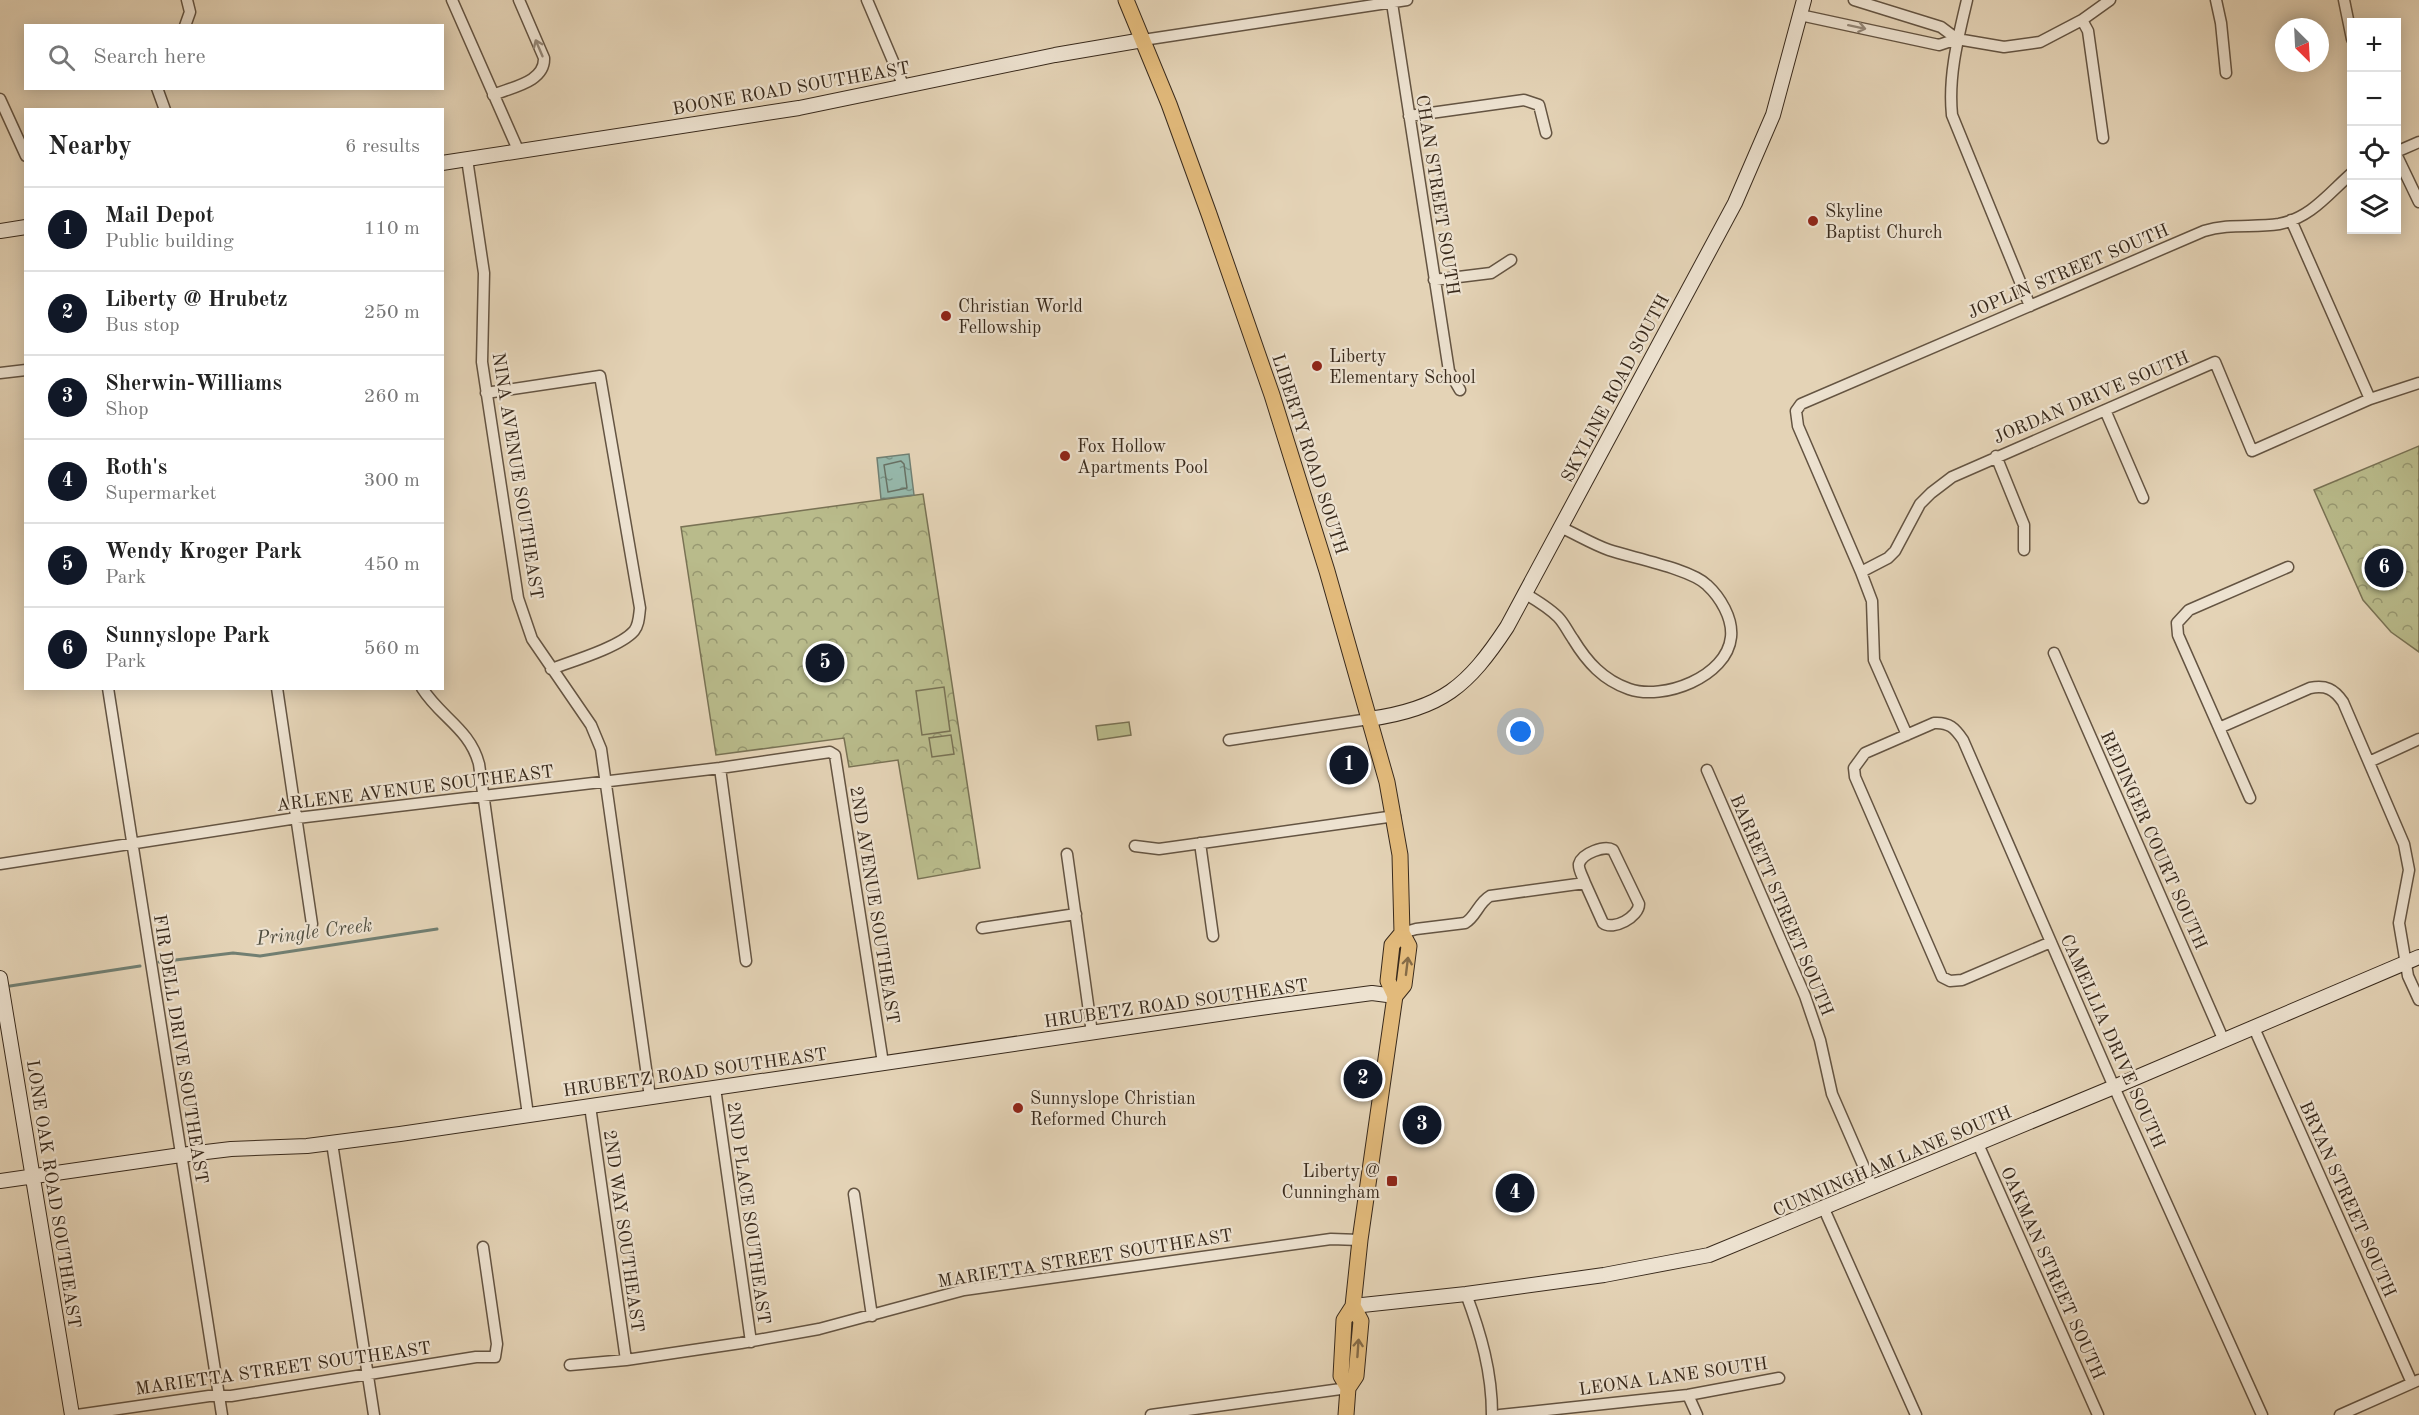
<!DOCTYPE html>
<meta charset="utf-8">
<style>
:root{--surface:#fff;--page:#f2f2f2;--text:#222;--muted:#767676;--line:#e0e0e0;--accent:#111827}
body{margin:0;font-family:"Old Standard TT",serif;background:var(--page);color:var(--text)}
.controls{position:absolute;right:18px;top:18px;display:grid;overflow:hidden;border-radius:0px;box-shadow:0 3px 15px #0003}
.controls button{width:54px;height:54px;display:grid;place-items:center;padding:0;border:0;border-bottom:2px solid var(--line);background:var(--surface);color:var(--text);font:30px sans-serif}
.compass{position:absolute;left:2275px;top:18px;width:54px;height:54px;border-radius:50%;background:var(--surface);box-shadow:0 3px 15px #0003;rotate:156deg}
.you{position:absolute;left:1521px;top:732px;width:21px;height:21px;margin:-15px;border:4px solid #fff;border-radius:50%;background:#1a73e8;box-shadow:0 0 0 9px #1a73e833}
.badge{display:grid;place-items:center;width:39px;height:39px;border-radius:50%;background:var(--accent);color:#fff;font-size:20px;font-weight:700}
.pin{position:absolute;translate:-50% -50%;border:3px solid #fff;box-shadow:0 2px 6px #0006}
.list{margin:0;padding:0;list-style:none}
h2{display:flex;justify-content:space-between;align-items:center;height:78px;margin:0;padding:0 24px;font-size:26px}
h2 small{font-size:20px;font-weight:400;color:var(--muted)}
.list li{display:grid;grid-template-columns:39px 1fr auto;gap:18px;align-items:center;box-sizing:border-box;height:84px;padding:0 24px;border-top:2px solid var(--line)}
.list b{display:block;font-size:22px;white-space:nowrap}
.list p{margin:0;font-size:20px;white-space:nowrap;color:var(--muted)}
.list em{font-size:20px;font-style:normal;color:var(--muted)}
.icon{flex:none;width:33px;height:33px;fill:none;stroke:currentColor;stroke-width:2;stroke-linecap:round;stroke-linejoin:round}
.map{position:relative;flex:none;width:2419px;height:1415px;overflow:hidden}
.search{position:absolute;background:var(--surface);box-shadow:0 3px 15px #0003;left:24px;top:24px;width:420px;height:66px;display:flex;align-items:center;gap:15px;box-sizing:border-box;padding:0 21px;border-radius:0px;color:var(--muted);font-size:22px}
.panel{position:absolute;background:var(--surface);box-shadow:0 3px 15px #0003;left:24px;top:108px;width:420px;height:582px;border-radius:0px}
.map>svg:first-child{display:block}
</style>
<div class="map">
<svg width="2419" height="1415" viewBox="0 0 2419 1415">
<defs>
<pattern id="forest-crowns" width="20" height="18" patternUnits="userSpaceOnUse" patternTransform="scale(1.5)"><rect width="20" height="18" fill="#b9bb8b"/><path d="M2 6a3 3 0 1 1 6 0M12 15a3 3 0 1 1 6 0" fill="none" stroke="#979871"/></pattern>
<pattern id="water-ripples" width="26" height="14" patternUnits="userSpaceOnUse" patternTransform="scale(1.5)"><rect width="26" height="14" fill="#96b8ab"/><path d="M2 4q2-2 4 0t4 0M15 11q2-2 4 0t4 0" fill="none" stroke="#7b968a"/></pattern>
</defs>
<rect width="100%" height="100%" fill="#e4d3b6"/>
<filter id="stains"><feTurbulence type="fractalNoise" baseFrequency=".00333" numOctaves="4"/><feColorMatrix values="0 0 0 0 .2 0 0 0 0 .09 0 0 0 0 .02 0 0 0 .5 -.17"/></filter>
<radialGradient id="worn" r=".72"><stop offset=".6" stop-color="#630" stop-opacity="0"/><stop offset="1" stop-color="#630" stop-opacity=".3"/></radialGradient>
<path fill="url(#forest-crowns)" stroke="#797254" stroke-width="1.5" d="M2419,446V652L2391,632L2363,600L2314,490Z
M923,494L980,868L918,879L898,760L849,767L844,738L716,755L681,527Z"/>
<path fill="#b9bb8b" stroke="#797254" stroke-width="1.5" d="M944,687L950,731L922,735L916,691Z
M1129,722L1131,735L1098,740L1096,726Z
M951,735L954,754L932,757L929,738Z"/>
<path fill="url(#water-ripples)" stroke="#717f72" stroke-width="1.5" d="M909,454L914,495L881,499L877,458Z"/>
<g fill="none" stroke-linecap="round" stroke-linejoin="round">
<path stroke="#687164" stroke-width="1.5" d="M901,461L904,464L907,488L888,492L884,465Z"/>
<path stroke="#717f72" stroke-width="3" d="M159,962L233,953L260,956L437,929
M10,986L140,966"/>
<g stroke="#645442" stroke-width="13">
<path id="street" d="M452,0L519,152
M867,0L904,87
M1854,0L1941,27L1957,39L2004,47L2040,42L2082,20L2110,0
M1967,0C1958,38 1948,76 1952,115L2030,306
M2216,0L2221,23L2226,73
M2344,0L2352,39
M1392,3L1449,371L1460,390
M1800,15L1939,45L1957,39
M2082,20L2088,31L2103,138
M185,26L190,12L187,0
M1143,40L1407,0
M157,88L165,110
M493,95C512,87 545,82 544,58L519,0
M0,99L26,156
M1409,116L1524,100L1539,105L1546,133
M2396,152L2419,142
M2396,154L2419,202
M467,159L484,273L482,362L518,598L532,639L591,725L601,749L650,1097
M2291,220L2370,399
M1434,280L1491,273L1511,260
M0,373L26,370
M486,393L600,376L640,608C639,616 639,625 634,631C620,647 573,661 551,669
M2105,410L2143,498
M1996,456L2024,525V550
M1861,572L1888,558L1895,551L1920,504L1931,493L1952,477L2215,362L2252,451L2370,399L2419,383
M1524,593C1536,600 1548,607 1558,617C1564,623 1568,632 1573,639C1587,662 1603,680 1629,689C1663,701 1727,677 1731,637C1733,618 1720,597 1707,585C1691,569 1633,558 1609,550C1592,544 1576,534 1560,527
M2054,653L2224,1041
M108,688L222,1415
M277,688L312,924
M422,688C440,717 470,729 479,764L528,1115
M2219,728L2310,688C2326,685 2334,689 2343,702L2404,844L2409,870L2399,923L2408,976L2419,1000
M1907,735L1874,660L1872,601L1861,572L1798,426L1796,411L1801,404L2204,231C2229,223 2254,228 2279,224C2311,218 2329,193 2352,173
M1229,740L1369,719
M2369,762L2419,739
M720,768L746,961
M1707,770L1805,996L1820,1040L1832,1094L1873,1188
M2250,798L2178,635L2177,623L2189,610L2288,567
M1200,843L1213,936
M1135,846L1159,849L1395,816
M1067,854L1092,1033
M0,864L297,818L720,768L830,752L835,755L883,1063
M982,928L1076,914
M1402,933L1416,929L1465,923C1476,917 1478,903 1490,896L1585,883L1603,923C1613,931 1639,917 1639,904L1613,850C1605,845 1582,853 1579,864C1578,869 1583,877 1585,883
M2051,942L1962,980L1950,981L1942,977L1855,777L1854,768L1865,753L1934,723C1949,722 1955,728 1963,740L2114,1087L2262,1415
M2254,1028L2412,1383
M715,1088L751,1342
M590,1106L626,1360
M332,1143L374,1415
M1978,1144L2098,1415
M854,1194L872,1316
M1824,1209L1916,1415
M1466,1294C1481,1334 1492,1372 1492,1415
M570,1365L626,1360L741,1343L819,1329L964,1290L1331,1239L1360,1240
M1688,1395L1697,1415
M77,1415L209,1396H231L476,1357H495L497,1344L483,1247
M1151,1415L1348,1388
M1500,1415L1688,1395L1779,1378
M2340,1415L2419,1380"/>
</g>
<g stroke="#392a1c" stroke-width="16">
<path id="secondary" d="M442,163L799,108L1055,55L1143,40
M0,231L26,227
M1369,719C1442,709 1468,686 1507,627L1735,203L1773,115L1804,0
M0,978L72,1415
M0,1181L181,1155L231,1149L307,1146L400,1134L1260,1008L1372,993L1395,996
M1353,1306L1466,1294L1604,1275L1709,1255L2114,1087L2419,957"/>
</g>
<g stroke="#392a1c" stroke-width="17">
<path id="primary" d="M1126,0L1169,104L1209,214L1272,395L1327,571L1387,782L1400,855L1402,933L1409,946L1404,985L1395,996
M1348,1388L1341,1376L1344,1320L1353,1306L1360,1240L1395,996L1388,981L1392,945L1402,933
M1346,1415L1348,1388L1356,1376L1361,1321L1353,1306"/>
</g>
<use href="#street" stroke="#ede2d0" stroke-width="10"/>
<use href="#secondary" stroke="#ede2d0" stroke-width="14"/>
<use href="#primary" stroke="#e2ba7b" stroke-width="15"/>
</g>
<defs><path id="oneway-shaft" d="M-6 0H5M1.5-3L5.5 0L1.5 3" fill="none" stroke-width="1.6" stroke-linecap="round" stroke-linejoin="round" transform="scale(1.5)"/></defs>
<g stroke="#938676">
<use href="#oneway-shaft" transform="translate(1857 27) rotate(12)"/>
<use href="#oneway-shaft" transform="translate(539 48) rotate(-113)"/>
</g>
<g stroke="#856b47">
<use href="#oneway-shaft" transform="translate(1407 966) rotate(-83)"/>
<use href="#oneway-shaft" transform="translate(1358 1348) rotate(-86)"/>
</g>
<g fill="#8f2418" stroke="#ede2d0" stroke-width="2">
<circle cx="1813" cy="221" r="6"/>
<circle cx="946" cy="316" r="6"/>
<circle cx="1317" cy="366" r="6"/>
<circle cx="1065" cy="456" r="6"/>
<circle cx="1018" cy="1108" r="6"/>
<rect x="1386" y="1175" width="12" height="12" rx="3"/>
</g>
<g text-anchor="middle" stroke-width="4.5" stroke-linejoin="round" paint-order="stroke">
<g font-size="18" fill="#392a1c" stroke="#ede2d0">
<text transform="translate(791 88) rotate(-10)" y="6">BOONE ROAD SOUTHEAST</text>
<text transform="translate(1438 195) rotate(81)" y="6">CHAN STREET SOUTH</text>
<text transform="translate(2068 271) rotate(-23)" y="6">JOPLIN STREET SOUTH</text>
<text transform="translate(1615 388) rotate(-62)" y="6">SKYLINE ROAD SOUTH</text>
<text transform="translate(2091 397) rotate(-23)" y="6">JORDAN DRIVE SOUTH</text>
<text transform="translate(1310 454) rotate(72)" y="6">LIBERTY ROAD SOUTH</text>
<text transform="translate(518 476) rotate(81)" y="6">NINA AVENUE SOUTHEAST</text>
<text transform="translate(415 788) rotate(-7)" y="6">ARLENE AVENUE SOUTHEAST</text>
<text transform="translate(2154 840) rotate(66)" y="6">REDINGER COURT SOUTH</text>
<text transform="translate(875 905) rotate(81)" y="6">2ND AVENUE SOUTHEAST</text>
<text transform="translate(1782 905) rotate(67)" y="6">BARRETT STREET SOUTH</text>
<text transform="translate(1176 1003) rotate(-8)" y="6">HRUBETZ ROAD SOUTHEAST</text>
<text transform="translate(2113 1041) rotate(66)" y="6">CAMELLIA DRIVE SOUTH</text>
<text transform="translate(181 1049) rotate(81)" y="6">FIR DELL DRIVE SOUTHEAST</text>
<text transform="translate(695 1072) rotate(-8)" y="6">HRUBETZ ROAD SOUTHEAST</text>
<text transform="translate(1892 1161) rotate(-23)" y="6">CUNNINGHAM LANE SOUTH</text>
<text transform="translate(54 1194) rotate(81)" y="6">LONE OAK ROAD SOUTHEAST</text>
<text transform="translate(2348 1199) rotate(66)" y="6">BRYAN STREET SOUTH</text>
<text transform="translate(749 1213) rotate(82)" y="6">2ND PLACE SOUTHEAST</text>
<text transform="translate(624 1231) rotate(82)" y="6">2ND WAY SOUTHEAST</text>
<text transform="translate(1085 1258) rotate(-9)" y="6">MARIETTA STREET SOUTHEAST</text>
<text transform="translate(2053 1273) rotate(66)" y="6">OAKMAN STREET SOUTH</text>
<text transform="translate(283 1368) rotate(-8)" y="6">MARIETTA STREET SOUTHEAST</text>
<text transform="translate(1673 1376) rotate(-8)" y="6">LEONA LANE SOUTH</text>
</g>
<g font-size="18" fill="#392a1c" stroke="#ede2d0" text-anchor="start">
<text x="1825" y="217">Skyline<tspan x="1825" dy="21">Baptist Church</tspan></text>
<text x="958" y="312">Christian World<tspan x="958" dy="21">Fellowship</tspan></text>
<text x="1329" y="362">Liberty<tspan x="1329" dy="21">Elementary School</tspan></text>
<text x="1077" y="452">Fox Hollow<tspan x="1077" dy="21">Apartments Pool</tspan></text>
<text x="1030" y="1104">Sunnyslope Christian<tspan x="1030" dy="21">Reformed Church</tspan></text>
<text x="1380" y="1177" text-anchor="end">Liberty @<tspan x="1380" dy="21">Cunningham</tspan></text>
</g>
<g font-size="20" font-style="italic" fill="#504e40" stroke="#ede2d0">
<text transform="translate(314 931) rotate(-7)" y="7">Pringle Creek</text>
</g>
</g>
<rect width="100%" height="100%" filter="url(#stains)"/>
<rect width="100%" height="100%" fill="url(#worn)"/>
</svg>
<div class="controls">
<button>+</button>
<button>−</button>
<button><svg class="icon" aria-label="locate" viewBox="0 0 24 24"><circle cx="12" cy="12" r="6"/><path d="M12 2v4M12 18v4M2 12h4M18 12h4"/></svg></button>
<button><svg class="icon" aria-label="layers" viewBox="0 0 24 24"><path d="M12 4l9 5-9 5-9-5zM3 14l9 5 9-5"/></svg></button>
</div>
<svg class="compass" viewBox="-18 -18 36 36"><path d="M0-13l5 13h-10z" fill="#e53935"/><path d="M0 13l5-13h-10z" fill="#767676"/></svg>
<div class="you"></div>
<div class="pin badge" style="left:1349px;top:765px">1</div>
<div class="pin badge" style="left:1363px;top:1079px">2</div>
<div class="pin badge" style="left:1422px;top:1125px">3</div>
<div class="pin badge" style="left:1515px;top:1193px">4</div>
<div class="pin badge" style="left:825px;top:663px">5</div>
<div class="pin badge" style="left:2384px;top:568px">6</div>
<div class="search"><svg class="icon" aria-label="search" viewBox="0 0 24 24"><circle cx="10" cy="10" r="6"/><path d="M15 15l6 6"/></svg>Search here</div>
<section class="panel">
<h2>Nearby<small>6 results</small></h2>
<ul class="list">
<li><span class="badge">1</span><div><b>Mail Depot</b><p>Public building</p></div><em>110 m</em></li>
<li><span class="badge">2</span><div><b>Liberty @ Hrubetz</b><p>Bus stop</p></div><em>250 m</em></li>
<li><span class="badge">3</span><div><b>Sherwin-Williams</b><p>Shop</p></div><em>260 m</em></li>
<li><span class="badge">4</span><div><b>Roth's</b><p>Supermarket</p></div><em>300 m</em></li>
<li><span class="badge">5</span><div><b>Wendy Kroger Park</b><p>Park</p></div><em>450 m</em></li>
<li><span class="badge">6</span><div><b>Sunnyslope Park</b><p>Park</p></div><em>560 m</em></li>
</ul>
</section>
</div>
